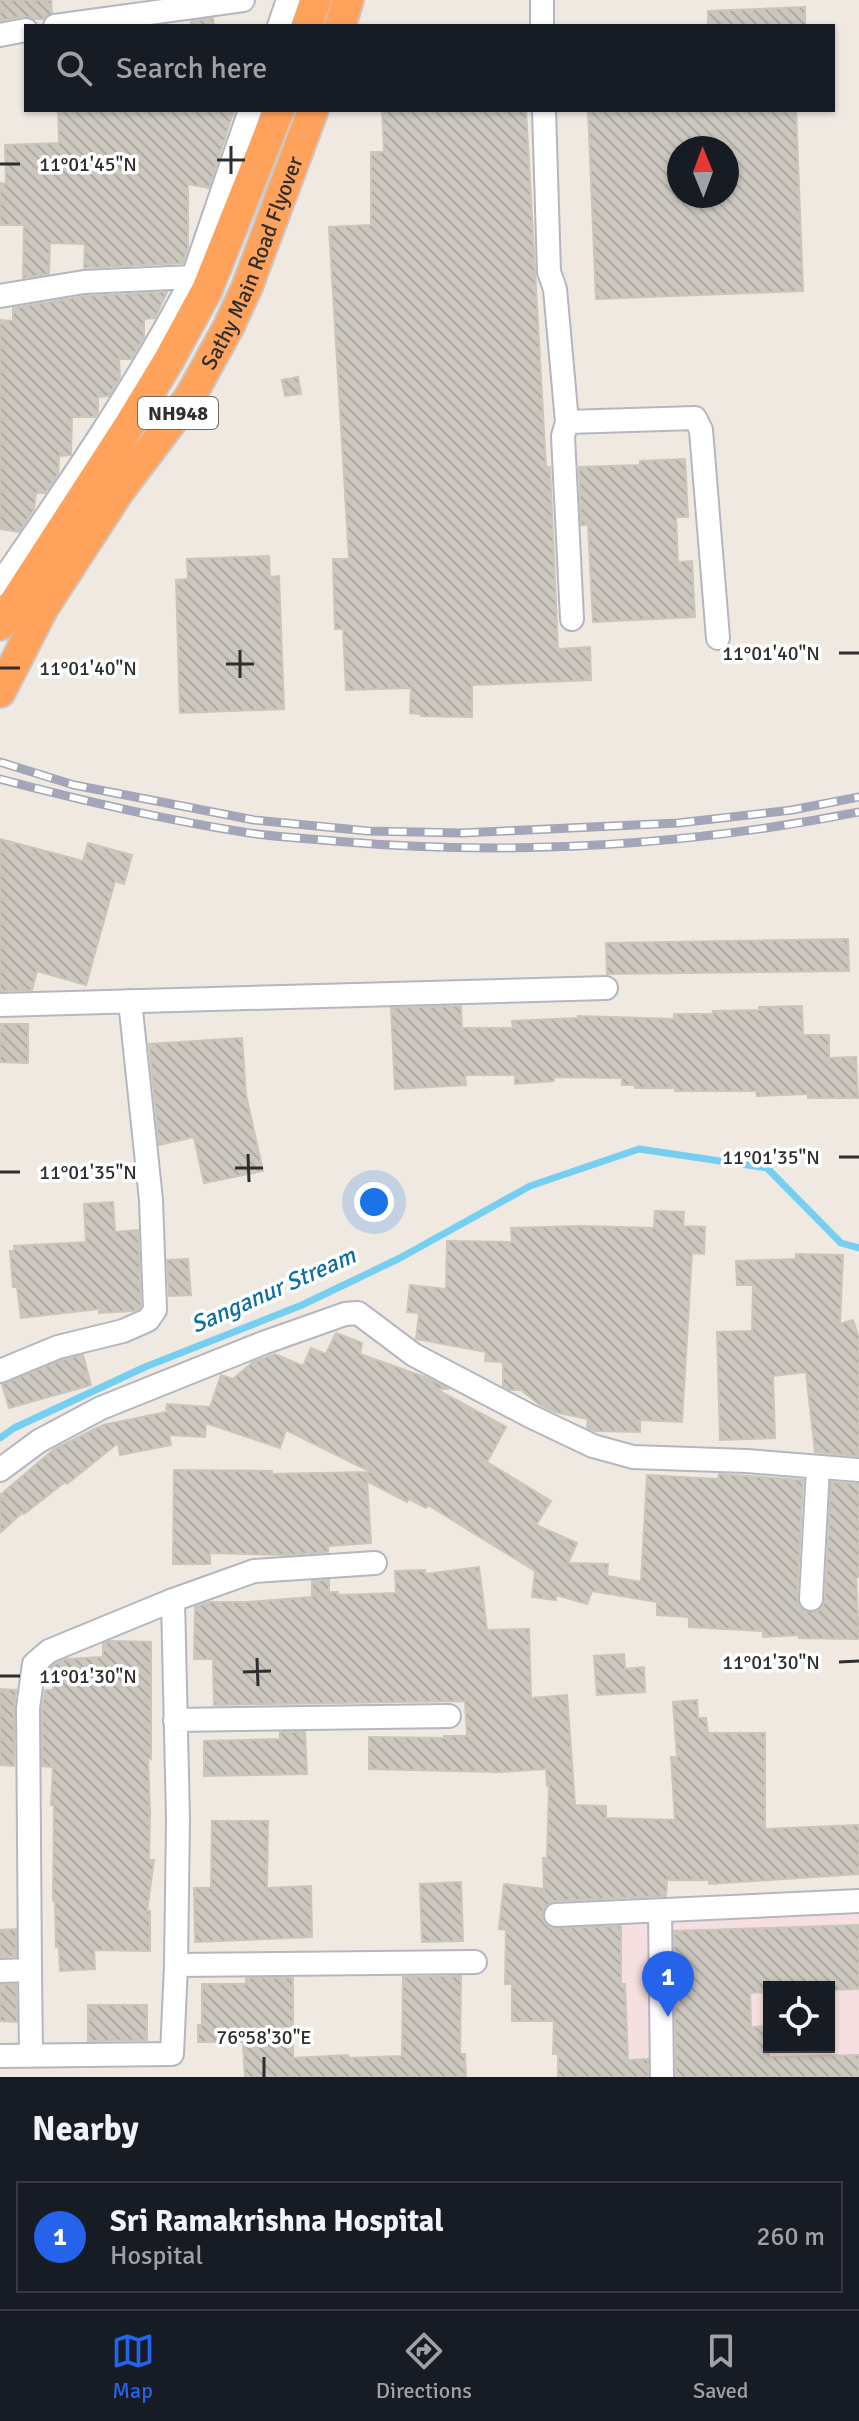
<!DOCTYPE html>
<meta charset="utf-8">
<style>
:root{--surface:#171b24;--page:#20242c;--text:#f1f3f6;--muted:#9ea1a6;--line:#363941;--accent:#2563eb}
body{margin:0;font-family:Signika,sans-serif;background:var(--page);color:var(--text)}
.controls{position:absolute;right:24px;bottom:24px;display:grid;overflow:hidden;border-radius:0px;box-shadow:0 2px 6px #0004}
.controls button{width:72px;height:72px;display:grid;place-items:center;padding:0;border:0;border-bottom:2px solid var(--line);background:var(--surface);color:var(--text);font:40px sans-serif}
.compass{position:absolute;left:667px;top:136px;width:72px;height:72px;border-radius:50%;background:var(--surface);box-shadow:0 2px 6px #0004;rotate:359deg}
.you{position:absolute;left:374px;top:1202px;width:28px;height:28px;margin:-20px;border:6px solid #fff;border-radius:50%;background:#1a73e8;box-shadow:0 0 0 12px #1a73e833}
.badge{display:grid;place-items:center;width:52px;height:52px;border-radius:50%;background:var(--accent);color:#fff;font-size:26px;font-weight:700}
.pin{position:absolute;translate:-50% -66px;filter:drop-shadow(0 2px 4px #0008)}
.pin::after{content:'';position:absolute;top:42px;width:28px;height:24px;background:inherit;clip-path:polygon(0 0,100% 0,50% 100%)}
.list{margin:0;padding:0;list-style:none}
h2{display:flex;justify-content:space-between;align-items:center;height:104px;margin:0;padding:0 32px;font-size:34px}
h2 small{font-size:26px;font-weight:400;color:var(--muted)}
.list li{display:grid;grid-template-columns:52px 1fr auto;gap:24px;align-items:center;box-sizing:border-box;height:112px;margin:0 16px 16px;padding:0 16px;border:2px solid var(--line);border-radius:0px}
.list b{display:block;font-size:30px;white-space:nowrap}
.list p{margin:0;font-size:26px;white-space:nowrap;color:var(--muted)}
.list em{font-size:26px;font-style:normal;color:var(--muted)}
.icon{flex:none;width:44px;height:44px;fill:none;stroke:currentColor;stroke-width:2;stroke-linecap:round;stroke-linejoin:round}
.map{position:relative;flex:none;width:859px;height:2077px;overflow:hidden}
.search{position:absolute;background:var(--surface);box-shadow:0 2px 6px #0004;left:24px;right:24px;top:24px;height:88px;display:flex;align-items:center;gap:20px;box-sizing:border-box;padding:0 28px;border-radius:0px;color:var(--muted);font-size:30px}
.sheet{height:232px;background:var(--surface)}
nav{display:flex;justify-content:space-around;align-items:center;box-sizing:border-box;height:112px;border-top:2px solid var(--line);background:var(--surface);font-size:22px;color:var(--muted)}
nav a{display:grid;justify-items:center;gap:4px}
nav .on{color:var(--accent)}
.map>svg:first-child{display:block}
</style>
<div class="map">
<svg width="859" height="2077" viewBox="0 0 859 2077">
<defs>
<pattern id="building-back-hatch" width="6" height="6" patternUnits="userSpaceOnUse" patternTransform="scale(2)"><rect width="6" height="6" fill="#cbc7bf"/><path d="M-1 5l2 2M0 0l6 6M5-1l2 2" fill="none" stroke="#afaba4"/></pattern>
</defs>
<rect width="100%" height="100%" fill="#efe9e1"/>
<path fill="#f5dfe0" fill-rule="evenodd" d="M859,1899V2077H571L562,1914ZM769,1987H829V2047H769Z"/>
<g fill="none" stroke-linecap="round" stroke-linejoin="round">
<path stroke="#75cff0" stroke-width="7" d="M0,1438L14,1428L145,1367L302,1305L400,1258L530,1186L639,1149L767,1168L841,1243L859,1248"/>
</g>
<path fill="url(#building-back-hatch)" stroke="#cbc5ba" stroke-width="2" fill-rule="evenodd" d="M0,0H51L52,13L44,19H34L24,16L0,21Z
M805,7V26H708V11Z
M213,18L214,26H191V21Z
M58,110H234L209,188L188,184V248L183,263L84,268L85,244L50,243L49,274L23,278L24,225H0V183L6,184L5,145L59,143Z
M382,110H526L546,467H550L558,649L590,647L591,680L472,685V717L421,716V714L410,713L411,688L346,690L343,629H335L333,559H349L329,227L371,225V152H384Z
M588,110H796L803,291L596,299ZM679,148H727V196H679Z
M167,292L155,318L144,319V337L131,359H119L120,377L109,396L98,397V412L95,417H72L71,455L59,456L58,474L45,493H36L34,509L19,532L0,529V320L13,321V308L85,296Z
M298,377L301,394L285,396L282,380Z
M685,459L688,517H676L678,562L692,561L695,617L593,622L588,525H581L579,467L640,465V461Z
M269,556L270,577L279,576L284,709L180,713L176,580L188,579L187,559Z
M0,839L83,861L88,843L132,855L124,884L115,881L86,985L37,971L32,990L0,991Z
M848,939L849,971L607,974L606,943Z
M461,1006L462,1028H513L512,1021L578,1018V1016L674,1019V1014H713V1011L759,1010V1007L802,1006L803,1035H829V1058L856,1057L858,1098H808V1094L757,1096L756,1091H675V1088H635V1085H622V1078L554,1077V1081L515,1084V1075H465L466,1085L395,1089L391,1008Z
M0,1024H28V1063L0,1062Z
M242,1038L246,1095L263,1171L204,1183L194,1137L159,1145L149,1044Z
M113,1202L115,1232L138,1230L141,1306L139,1309L133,1311L99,1313V1309L21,1318L17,1287H13L10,1251H14V1246L86,1242L84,1204Z
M655,1211L684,1212L683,1226L705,1227L704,1254L692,1253L682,1422L640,1420V1432L595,1431L587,1428L588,1419L555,1412L540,1405L521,1390H510L503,1386V1362L485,1361L486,1352L416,1339L419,1313L407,1312L410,1285L446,1289L447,1241L512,1242L511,1228L581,1226L654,1228Z
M796,1254L843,1255L840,1324L853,1320L859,1338V1456L815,1452L806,1372L773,1376L775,1438L720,1440L717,1332L752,1331L753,1285H737L736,1261L796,1259Z
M188,1259L191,1295L169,1296L167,1260Z
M336,1333L362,1343L360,1354L430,1379L449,1389H436L506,1427L487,1462L551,1501L536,1525L577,1543L568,1563L608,1564L607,1576L641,1582L647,1475L718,1479L719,1474L803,1480L797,1599L799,1606L804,1611L817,1612L822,1607L825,1600L831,1482L859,1484V1577L856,1578L859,1639L799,1638V1635L763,1637V1631L689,1627V1617L657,1615V1602L592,1591L587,1604L556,1595V1600L532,1597L535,1571L428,1505L426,1508L409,1499L407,1502L367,1481L371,1543L328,1546V1552L288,1555L210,1553V1564H173L174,1470L272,1471L271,1474L371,1472L286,1430L280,1448L206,1423L205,1437L169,1435L171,1445L120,1455L118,1443L67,1484L65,1482L24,1514L23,1512L0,1533V1495L54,1449L103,1425L171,1411L166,1409L167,1404L210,1407L221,1375L233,1379L253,1362L275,1354L303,1366L311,1348L326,1354Z
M83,1355L91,1385L9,1408L2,1384L62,1360Z
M479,1567L487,1630L529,1629L531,1698L567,1695L575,1805L606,1806V1818L675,1820L671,1757H677L673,1702L697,1700L698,1718H706L708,1733H765V1829L859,1825V1874L709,1884V1880H667L666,1896L555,1901L544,1908L542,1915L544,1922L550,1928L621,1926V1984H625L628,2060L648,2059V2077H558V2054H553L554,2021H512V1984H505L506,1930L499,1929L504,1884L544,1889L543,1858H547L549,1785L547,1786L546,1769L499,1772L369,1769V1737L444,1738V1736H467L465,1701L214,1705L213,1659H194L195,1607L209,1602H248L312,1597V1581L329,1580V1592H338V1595L396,1593L395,1571L425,1570V1574Z
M109,1641L151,1642V1759L148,1758L150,1812L149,1860H154L147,1911H150V1951L94,1950L95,1969L60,1971L59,1947H56L55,1901H53L54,1805H51L53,1767L42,1766V1709L45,1690H53L51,1667L56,1663L65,1659L103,1657V1644Z
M624,1654L625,1669L644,1667L645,1692L597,1695L594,1656Z
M0,1689L16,1690L14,1708V1766L0,1765Z
M280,1732H305L307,1774L204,1776V1741L280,1739Z
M212,1821H268L267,1888L311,1886L312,1937L195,1942L194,1888H211Z
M461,1882L463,1941L422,1942L420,1884Z
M859,1925V1989L829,1990V1987H769V1992L750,1993L751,2027L769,2026V2057L859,2055V2077H676L674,1931Z
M16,1929V1956L0,1957V1930Z
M461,1976L460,2054H465L466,2077H245L243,2042H198V2025H202V1984H246V1978H293V2058L348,2055L349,2058L402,2056L403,1977Z
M16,1984L17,2022L0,2021V1985Z
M88,2005H147V2040L88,2041Z"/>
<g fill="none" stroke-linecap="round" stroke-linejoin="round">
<g stroke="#b4b7c1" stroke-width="26">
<path id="minor" d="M542,0V26
M55,26L243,0
M279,26L288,0
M0,35L26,30
M544,110L549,272L555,289L567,422L563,436L572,619
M0,296L84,282L193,277L250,110
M567,422L695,418L701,430L718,638
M0,584C69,484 138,384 193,277
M0,1005L606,988
M0,1371L58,1347L123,1331L148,1320L155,1310L151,1200L130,1001
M0,1470L39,1441L101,1408L263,1343L345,1314L358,1313L414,1355L530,1416L593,1446L633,1457L747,1461L859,1470
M811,1599L818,1468
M175,1720L449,1716
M660,1911L662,2077
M556,1915L859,1901
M176,1965L475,1962
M30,1970L31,2056
M0,1971L30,1970L28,1708L34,1664L49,1651L173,1600L254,1571L375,1563
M0,2056L172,2054L176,1965L178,1819L173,1600"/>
</g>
<g stroke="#c9c9c9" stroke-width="34">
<g id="highway">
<path d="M307,26L316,0"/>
<path d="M340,26L348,0"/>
<path d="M0,625L127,429L169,360L207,290L279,110"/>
<path id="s1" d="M0,692L43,608L119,491L190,397L228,328L247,287L313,110"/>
</g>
</g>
<use href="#minor" stroke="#fff" stroke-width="22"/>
<use href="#highway" stroke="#ffa35c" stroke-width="30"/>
<g stroke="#a3a6b8" stroke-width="9">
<path id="rail" d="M0,762L74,785L254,820L368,831L462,833L678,823L792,810L859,797
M0,779C80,800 161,819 243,832C273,837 304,838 334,841C508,856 687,846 859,812"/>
</g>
<use href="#rail" stroke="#fff" stroke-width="6" stroke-dasharray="18" stroke-linecap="butt"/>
</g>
<path fill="none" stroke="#2e2e2e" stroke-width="3" d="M231,146V174M217,160H245M0,164H20M240,650V678M839,653H859M226,664H254M0,668H20M248,1154L249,1182M839,1157H859M235,1168H263M0,1172H20M257,1658L258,1686M839,1662L859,1661M243,1672L271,1671M0,1676H20M264,2057V2077"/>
<g text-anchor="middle" stroke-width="7" stroke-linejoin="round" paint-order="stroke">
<rect fill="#fff" stroke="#6d6d6d" stroke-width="2" x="138" y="397" width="80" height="32" rx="6"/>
<g font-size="20" font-weight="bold" fill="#2e2e2e">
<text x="178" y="420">NH948</text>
</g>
<g font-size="22" fill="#2e2e2e" stroke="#fff">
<text dy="8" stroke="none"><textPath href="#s1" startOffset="500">Sathy Main Road Flyover</textPath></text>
</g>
<g font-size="24" font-style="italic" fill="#0d6fa3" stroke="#fff">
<text transform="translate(273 1290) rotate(-24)" y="8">Sanganur Stream</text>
</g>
</g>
<g font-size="20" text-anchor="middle" fill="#2e2e2e" stroke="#fff" stroke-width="7" stroke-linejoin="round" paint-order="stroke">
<text x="88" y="171">11°01'45"N</text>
<text x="771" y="660">11°01'40"N</text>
<text x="88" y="675">11°01'40"N</text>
<text x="771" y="1164">11°01'35"N</text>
<text x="88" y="1179">11°01'35"N</text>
<text x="771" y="1669">11°01'30"N</text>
<text x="88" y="1683">11°01'30"N</text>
<text x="264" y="2044">76°58'30"E</text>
</g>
</svg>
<div class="controls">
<button><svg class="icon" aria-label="locate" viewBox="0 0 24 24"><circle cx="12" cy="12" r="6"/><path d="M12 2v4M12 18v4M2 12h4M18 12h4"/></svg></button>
</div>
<svg class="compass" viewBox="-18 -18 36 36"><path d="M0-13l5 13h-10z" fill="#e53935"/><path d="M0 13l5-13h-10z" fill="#9ea1a6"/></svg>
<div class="you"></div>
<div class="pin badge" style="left:668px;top:2017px">1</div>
<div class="search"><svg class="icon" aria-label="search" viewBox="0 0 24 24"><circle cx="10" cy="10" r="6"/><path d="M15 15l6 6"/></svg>Search here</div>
</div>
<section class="sheet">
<h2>Nearby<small></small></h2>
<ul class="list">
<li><span class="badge">1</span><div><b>Sri Ramakrishna Hospital</b><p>Hospital</p></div><em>260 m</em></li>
</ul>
</section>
<nav>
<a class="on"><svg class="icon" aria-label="map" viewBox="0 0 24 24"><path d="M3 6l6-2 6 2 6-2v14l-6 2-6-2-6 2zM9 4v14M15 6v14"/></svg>Map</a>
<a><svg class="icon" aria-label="directions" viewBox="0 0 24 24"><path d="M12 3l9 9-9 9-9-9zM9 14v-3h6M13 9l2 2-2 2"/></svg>Directions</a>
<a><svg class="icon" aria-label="saved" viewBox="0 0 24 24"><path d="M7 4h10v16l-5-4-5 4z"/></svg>Saved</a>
</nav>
